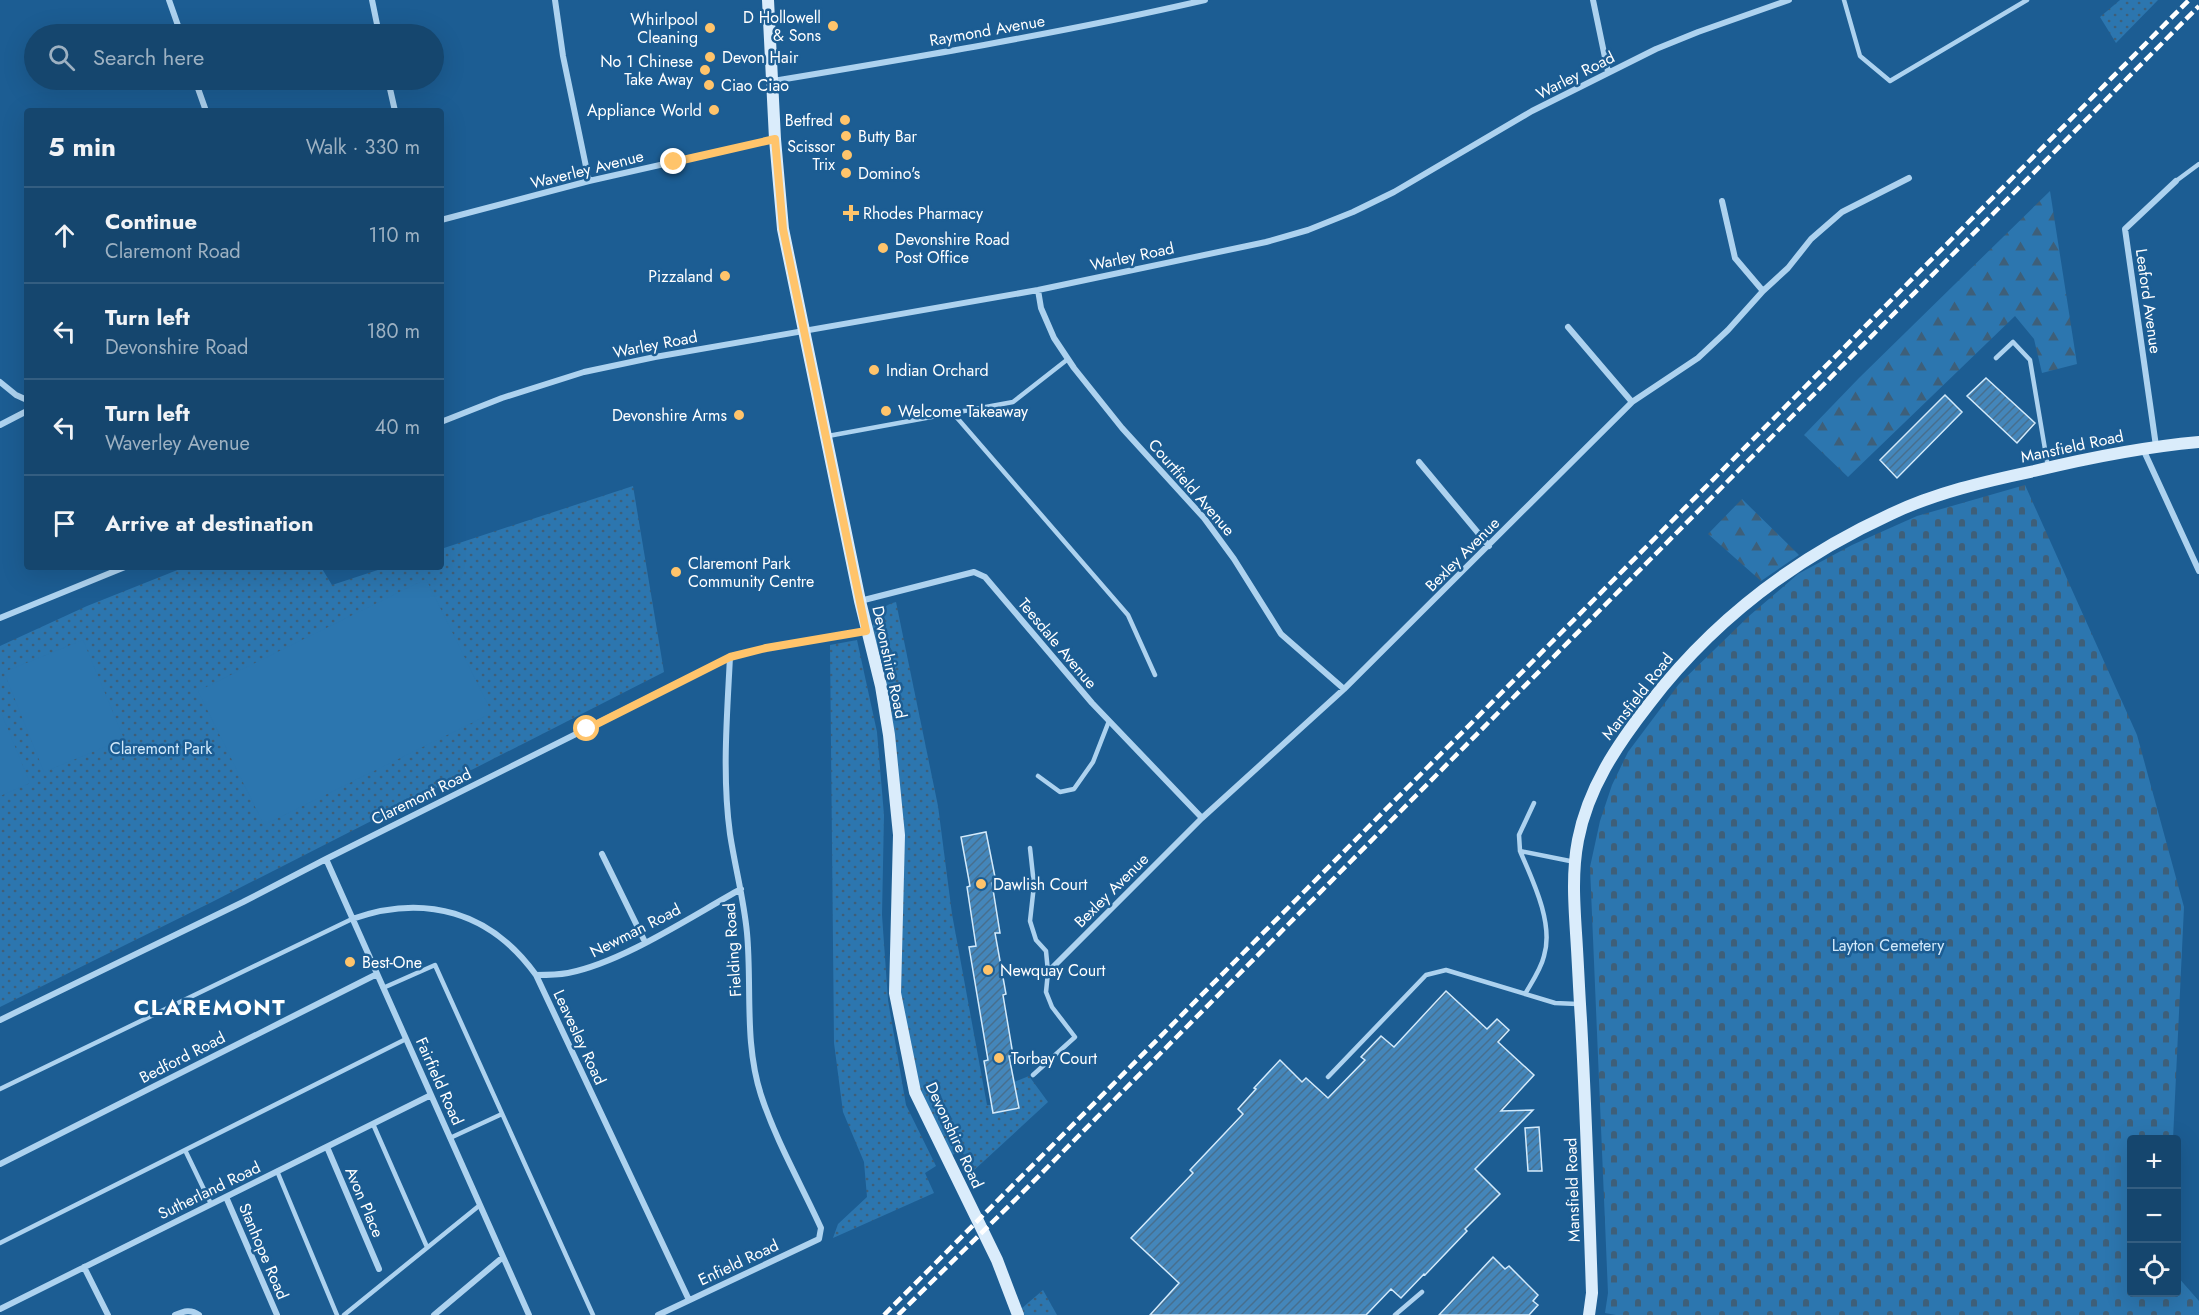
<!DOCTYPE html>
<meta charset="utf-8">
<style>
:root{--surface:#15466e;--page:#225076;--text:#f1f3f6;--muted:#9db1c2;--line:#345e81}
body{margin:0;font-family:Jost,sans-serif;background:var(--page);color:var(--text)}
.controls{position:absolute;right:18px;bottom:18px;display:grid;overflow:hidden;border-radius:6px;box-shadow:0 6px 24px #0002}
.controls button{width:54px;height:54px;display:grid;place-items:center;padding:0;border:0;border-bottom:2px solid var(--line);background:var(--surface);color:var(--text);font:30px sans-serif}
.stop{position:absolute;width:18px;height:18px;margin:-14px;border:4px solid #ffc46b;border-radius:50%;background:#fff}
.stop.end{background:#ffc46b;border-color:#fff;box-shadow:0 2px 6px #0008}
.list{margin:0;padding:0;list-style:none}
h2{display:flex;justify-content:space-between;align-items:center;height:78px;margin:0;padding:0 24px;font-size:26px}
h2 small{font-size:20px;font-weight:400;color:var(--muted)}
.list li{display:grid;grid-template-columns:39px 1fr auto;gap:18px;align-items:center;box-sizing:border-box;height:96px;padding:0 24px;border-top:2px solid var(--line)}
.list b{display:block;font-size:22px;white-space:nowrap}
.list p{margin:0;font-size:20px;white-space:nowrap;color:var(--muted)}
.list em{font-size:20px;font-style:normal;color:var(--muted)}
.icon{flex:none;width:33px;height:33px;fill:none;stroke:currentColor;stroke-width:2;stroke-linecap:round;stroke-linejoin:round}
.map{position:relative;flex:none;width:2199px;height:1315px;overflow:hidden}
.search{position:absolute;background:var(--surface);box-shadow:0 6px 24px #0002;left:24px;top:24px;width:420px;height:66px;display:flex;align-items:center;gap:15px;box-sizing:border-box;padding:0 21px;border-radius:33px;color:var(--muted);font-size:22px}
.panel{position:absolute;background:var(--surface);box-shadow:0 6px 24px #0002;left:24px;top:108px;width:420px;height:462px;border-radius:6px}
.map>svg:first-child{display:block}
</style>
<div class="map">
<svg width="2199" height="1315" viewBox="0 0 2199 1315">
<defs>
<pattern id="green-dots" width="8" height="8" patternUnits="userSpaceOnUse" patternTransform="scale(1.5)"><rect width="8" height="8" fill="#2c76af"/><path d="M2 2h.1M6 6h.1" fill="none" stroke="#3e5f79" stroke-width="1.8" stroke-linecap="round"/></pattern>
<pattern id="forest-firs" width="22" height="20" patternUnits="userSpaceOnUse" patternTransform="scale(1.5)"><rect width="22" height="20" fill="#2c76af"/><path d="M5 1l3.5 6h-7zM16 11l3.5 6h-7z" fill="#3e5f79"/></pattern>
<pattern id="cemetery-stones" width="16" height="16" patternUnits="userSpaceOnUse" patternTransform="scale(1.5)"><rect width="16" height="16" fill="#2c76af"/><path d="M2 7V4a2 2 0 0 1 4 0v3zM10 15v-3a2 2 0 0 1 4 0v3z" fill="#3e5f79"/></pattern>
<pattern id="building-hatch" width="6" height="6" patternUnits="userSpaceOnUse" patternTransform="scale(1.5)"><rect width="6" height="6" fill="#4486ba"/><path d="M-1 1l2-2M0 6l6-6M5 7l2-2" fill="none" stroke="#476f8e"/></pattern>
</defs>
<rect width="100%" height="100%" fill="#1c5d93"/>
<path fill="url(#green-dots)" d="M2120,0H2158L2116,43L2100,17Z
M633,486L664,672L212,902L0,1007V646L87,606L185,567H321L332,585L387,567H441V549Z
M896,602L938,806L952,914L987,1105H992L993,1113L1014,1082L1029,1076L1048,1102L972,1172L961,1149L947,1159L915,1092L895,993L899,835L868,638C875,620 876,607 896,602Z
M857,640L877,732L884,815L882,915L888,1000L906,1105L936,1166L925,1173L934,1193L833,1238L838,1224L867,1197L864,1162L843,1112L834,1043L830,645Z
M1043,1290L1057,1315H1014Z"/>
<path fill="url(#forest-firs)" d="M2050,191L2077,364L2042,373L2034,339L2015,316L1848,477L1804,435L1859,378Z
M1742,499L1799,555L1761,581L1708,534Z"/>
<path fill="url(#cemetery-stones)" d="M2025,485L2137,735L2184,907L2173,1139L2132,1140V1292H2176L2177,1276L2199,1301V1315H1616L1605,1313L1608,1293L1590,867L1600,821L1612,785L1628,752L1679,684L1749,616L1798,574L1852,545L1917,516Z"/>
<path fill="#2c76af" d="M426,579L492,713L264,825L198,691Z
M83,640L124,739L44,772L4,672Z
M0,710L30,783L0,796Z"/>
<path fill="url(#building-hatch)" stroke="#d3eafb" stroke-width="1.5" d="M1986,378L2035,423L2017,443L1967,396Z
M1945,395L1962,412L1897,478L1880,460Z
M986,832L996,882L992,883L1000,933H995L1006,994L1003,995L1013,1055L1009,1056L1019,1108L993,1113L984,1061L988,1060L969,947L976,946L967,887L970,886L961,837Z
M1446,991L1487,1029L1497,1019L1509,1030L1498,1042L1534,1075L1501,1111L1533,1110L1475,1169L1500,1194L1465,1229L1467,1231L1425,1275L1424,1274L1401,1298L1391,1289L1366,1315H1150L1179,1283L1131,1238L1193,1173L1190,1170L1243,1114L1238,1109L1256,1089L1254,1088L1280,1060L1302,1082L1306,1078L1328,1098L1365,1060L1361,1057L1381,1036L1394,1047Z
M1539,1127L1542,1171H1528L1525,1128Z
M1493,1257L1505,1269L1509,1266L1538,1295L1533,1301L1538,1305L1529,1315H1439Z"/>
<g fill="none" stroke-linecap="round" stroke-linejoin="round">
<path stroke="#add2ef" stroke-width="4.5" d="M1844,0L1860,56L1890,81L2027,0
M2176,181L2199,164
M1996,358L2013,342L2030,360L2048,467
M952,412L1128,615L1155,675
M828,436L1013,402L1068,359
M1038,776L1060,792L1074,789L1093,762L1109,721
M1534,803L1519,835L1520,851L1575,862
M1030,848L1034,885L1030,921L1036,940L1046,951L1048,972L1046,992L1052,1007L1075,1037L1033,1075
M1520,851C1533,881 1554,924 1544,956C1541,969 1532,982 1525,994
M383,988L435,965L593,1315
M1328,1077L1426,975L1446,970L1555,1003L1577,1004
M0,1089L352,919
M373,1124L427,1247
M450,1138L502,1114
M185,1150L211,1204
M277,1171L337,1315
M0,1243L406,1039
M344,1315L480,1205
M1395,1315L1422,1292"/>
<path stroke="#add2ef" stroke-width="6" d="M169,0L181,34
M372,0L379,34
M555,0L563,56L589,181
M1593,0L1608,72
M195,80L206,111
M388,80L395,111
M773,81C917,57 1062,33 1205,0
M1722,201L1735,258L1763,291
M441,220L589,181L775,139
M1038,290L1041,308L1054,338L1074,368L1122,428L1204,518L1234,559L1281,634L1344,689
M1568,327L1632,402
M0,382L16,395L27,400
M441,422L502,398L584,372L655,357L1038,290L1266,242L1308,230L1353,212L1394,192L1532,111L1656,49L1698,32L1789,0
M0,425L27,411
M2156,446L2125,229L2176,181
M2143,449L2199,571
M1419,462L1489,546
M860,601L974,572L985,577L1092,703L1202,818
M0,618L125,567
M602,854L645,942
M326,859L529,1315
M352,919C425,893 491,912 536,975L689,1300
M1048,972L1202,818L1344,689L1632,402L1698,358L1728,330L1763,291L1788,268L1811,239L1842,212L1909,178
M536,975C546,975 557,975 568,973C623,962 690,917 741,889
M0,1020L243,902L326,859L730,657L766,648L866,631
M327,1147L379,1269
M0,1164L377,974
M226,1197L277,1315
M84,1267L108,1315
M0,1309L431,1095
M175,1315C184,1311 191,1309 199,1315
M434,1315L503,1257
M658,1315L819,1239L821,1228C801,1184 776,1141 761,1095C744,1043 752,987 747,933C744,900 735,867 730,834C722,776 727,716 730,657"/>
<path stroke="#daecfb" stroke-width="12" d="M768,0L775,139L783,229L860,601L881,686L889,735L899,835L895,993L915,1092L997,1260L1018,1315
M1589,1315L1592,1293C1589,1202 1586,1111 1581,1020C1579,991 1578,962 1576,933C1574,902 1572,871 1578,840C1588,788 1617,745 1649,704C1714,619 1795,558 1891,514C1935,493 1986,481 2034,471C2088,458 2143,447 2199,442"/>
<path stroke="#fff" stroke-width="4.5" stroke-dasharray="10 4.5" stroke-linecap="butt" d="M884,1315L2189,0
M898,1315L1018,1197L2199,6"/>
</g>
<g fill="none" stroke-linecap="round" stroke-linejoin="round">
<path stroke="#ffc46b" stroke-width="8" d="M587,729L730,657L766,648L866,631L783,229L775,139L674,162"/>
</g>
<g fill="#ffc46b" stroke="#1c5d93" stroke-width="2">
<circle cx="833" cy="26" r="6"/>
<circle cx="710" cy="28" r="6"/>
<circle cx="710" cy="57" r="6"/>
<circle cx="705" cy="70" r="6"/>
<circle cx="709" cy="85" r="6"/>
<circle cx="714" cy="110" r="6"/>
<circle cx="845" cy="120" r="6"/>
<circle cx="846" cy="136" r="6"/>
<circle cx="847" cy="155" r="6"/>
<circle cx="846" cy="173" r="6"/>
<path d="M848 204h6v6h6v6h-6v6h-6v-6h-6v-6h6z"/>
<circle cx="883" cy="248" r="6"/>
<circle cx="725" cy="276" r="6"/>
<circle cx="874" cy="370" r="6"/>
<circle cx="886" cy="411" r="6"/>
<circle cx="739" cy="415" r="6"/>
<circle cx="676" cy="572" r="6"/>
<circle cx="981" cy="884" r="6"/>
<circle cx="350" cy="962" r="6"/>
<circle cx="988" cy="970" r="6"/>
<circle cx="999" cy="1058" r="6"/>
</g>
<g text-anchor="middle" stroke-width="5" stroke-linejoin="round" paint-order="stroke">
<g font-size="16" fill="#fff" stroke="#1c5d93" text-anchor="start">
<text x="821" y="23" text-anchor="end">D Hollowell<tspan x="821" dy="18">&amp; Sons</tspan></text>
<text x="698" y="25" text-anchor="end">Whirlpool<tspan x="698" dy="18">Cleaning</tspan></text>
<text x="722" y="63">Devon Hair</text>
<text x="693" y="67" text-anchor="end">No 1 Chinese<tspan x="693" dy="18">Take Away</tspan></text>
<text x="721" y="91">Ciao Ciao</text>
<text x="702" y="116" text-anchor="end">Appliance World</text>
<text x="833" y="126" text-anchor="end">Betfred</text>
<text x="858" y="142">Butty Bar</text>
<text x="835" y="152" text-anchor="end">Scissor<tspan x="835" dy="18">Trix</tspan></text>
<text x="858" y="179">Domino's</text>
<text x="863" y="219">Rhodes Pharmacy</text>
<text x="895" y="245">Devonshire Road<tspan x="895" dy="18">Post Office</tspan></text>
<text x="713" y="282" text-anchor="end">Pizzaland</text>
<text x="886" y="376">Indian Orchard</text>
<text x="898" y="417">Welcome Takeaway</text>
<text x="727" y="421" text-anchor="end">Devonshire Arms</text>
<text x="688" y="569">Claremont Park<tspan x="688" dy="18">Community Centre</tspan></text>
<text x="993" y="890">Dawlish Court</text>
<text x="362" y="968">Best-One</text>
<text x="1000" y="976">Newquay Court</text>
<text x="1011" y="1064">Torbay Court</text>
</g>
<g font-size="16" fill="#fff" stroke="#1c5d93">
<text transform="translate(987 30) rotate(-10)" y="6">Raymond Avenue</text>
<text transform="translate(1575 75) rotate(-27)" y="6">Warley Road</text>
<text transform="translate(587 169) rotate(-14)" y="6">Waverley Avenue</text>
<text transform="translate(1132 256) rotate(-12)" y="6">Warley Road</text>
<text transform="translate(2149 301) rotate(82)" y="6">Leaford Avenue</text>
<text transform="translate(655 344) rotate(-11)" y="6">Warley Road</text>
<text transform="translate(2072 446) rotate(-12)" y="6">Mansfield Road</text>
<text transform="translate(1192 487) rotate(49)" y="6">Courtfield Avenue</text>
<text transform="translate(1462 554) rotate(-45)" y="6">Bexley Avenue</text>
<text transform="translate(1058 643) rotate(50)" y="6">Teesdale Avenue</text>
<text transform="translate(890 662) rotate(78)" y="6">Devonshire Road</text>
<text transform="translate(1637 696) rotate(-52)" y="6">Mansfield Road</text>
<text transform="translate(421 796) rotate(-26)" y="6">Claremont Road</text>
<text transform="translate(1111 890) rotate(-45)" y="6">Bexley Avenue</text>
<text transform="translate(635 930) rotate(-27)" y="6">Newman Road</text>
<text transform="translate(732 950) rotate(-94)" y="6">Fielding Road</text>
<text transform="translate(580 1037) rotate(65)" y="6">Leavesley Road</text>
<text transform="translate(182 1057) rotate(-27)" y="6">Bedford Road</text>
<text transform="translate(440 1081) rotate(66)" y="6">Fairfield Road</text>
<text transform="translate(955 1135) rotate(65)" y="6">Devonshire Road</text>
<text transform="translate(209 1190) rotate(-26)" y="6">Sutherland Road</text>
<text transform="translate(1572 1190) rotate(-92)" y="6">Mansfield Road</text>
<text transform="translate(365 1202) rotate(67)" y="6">Avon Place</text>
<text transform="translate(264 1251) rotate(67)" y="6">Stanhope Road</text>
<text transform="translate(738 1262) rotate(-25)" y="6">Enfield Road</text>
</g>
<g font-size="16" fill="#d3eafb" stroke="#1c5d93">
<text x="161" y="754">Claremont Park</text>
<text x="1888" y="951">Layton Cemetery</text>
</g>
<g font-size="22" font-weight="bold" letter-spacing="1.5" fill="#fff" stroke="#1c5d93">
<text x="210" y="1015">CLAREMONT</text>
</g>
</g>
</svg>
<div class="controls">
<button>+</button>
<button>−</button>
<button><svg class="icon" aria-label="locate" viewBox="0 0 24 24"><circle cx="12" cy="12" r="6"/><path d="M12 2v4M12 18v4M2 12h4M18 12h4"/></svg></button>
</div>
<div class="stop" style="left:587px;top:729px"></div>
<div class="stop end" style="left:674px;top:162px"></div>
<div class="search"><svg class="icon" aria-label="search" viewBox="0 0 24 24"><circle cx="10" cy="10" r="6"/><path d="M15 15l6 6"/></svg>Search here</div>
<section class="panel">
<h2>5 min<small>Walk · 330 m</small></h2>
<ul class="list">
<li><svg class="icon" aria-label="ahead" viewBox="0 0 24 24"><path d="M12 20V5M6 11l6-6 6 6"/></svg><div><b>Continue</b><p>Claremont Road</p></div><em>110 m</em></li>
<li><svg class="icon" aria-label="left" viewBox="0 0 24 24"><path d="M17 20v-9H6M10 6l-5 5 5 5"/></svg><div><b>Turn left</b><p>Devonshire Road</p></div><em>180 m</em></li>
<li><svg class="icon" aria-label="left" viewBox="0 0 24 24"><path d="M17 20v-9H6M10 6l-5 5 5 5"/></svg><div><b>Turn left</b><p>Waverley Avenue</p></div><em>40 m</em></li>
<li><svg class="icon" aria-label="arrive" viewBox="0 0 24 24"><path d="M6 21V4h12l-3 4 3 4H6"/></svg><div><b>Arrive at destination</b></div></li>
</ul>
</section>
</div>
